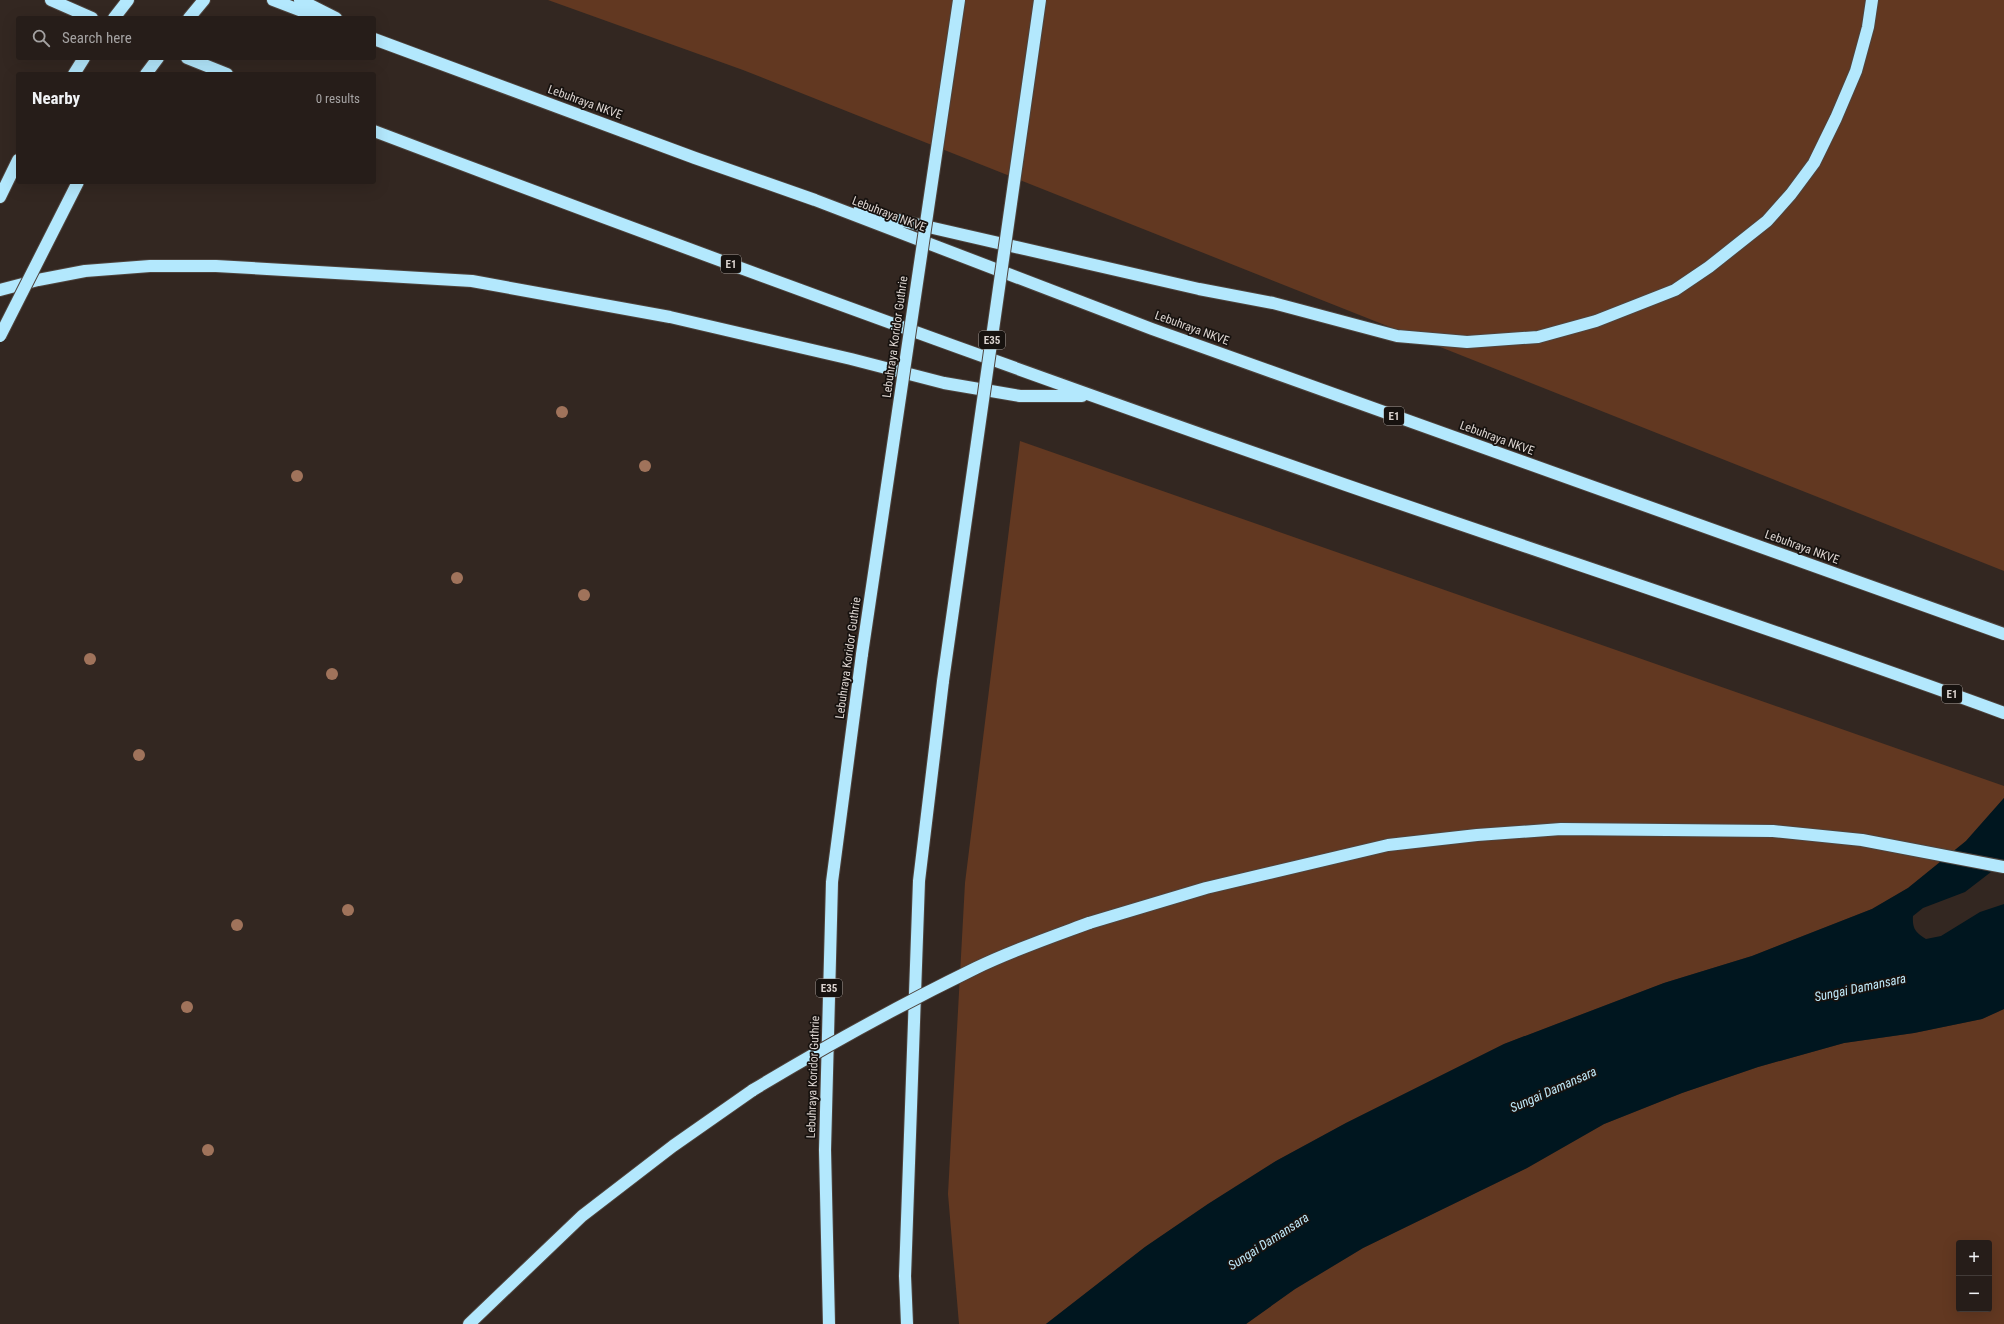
<!DOCTYPE html>
<meta charset="utf-8">
<style>
:root{--surface:#261d19;--page:#2e2622;--text:#f1f3f6;--muted:#a4a2a2;--line:#423b38}
body{margin:0;font-family:"Roboto Condensed",sans-serif;background:var(--page);color:var(--text)}
.controls{position:absolute;right:12px;bottom:12px;display:grid;overflow:hidden;border-radius:4px;box-shadow:0 4px 16px #0002}
.controls button{width:36px;height:36px;display:grid;place-items:center;padding:0;border:0;border-bottom:1px solid var(--line);background:var(--surface);color:var(--text);font:20px sans-serif}
.list{margin:0;padding:0;list-style:none}
h2{display:flex;justify-content:space-between;align-items:center;height:52px;margin:0;padding:0 16px;font-size:17px}
h2 small{font-size:13px;font-weight:400;color:var(--muted)}
.icon{flex:none;width:22px;height:22px;fill:none;stroke:currentColor;stroke-width:2;stroke-linecap:round;stroke-linejoin:round}
.map{position:relative;flex:none;width:2004px;height:1324px;overflow:hidden}
.search{position:absolute;background:var(--surface);box-shadow:0 4px 16px #0002;left:16px;top:16px;width:360px;height:44px;display:flex;align-items:center;gap:10px;box-sizing:border-box;padding:0 14px;border-radius:4px;color:var(--muted);font-size:15px}
.panel{position:absolute;background:var(--surface);box-shadow:0 4px 16px #0002;left:16px;top:72px;width:360px;height:112px;border-radius:4px}
.map>svg:first-child{display:block}
</style>
<div class="map">
<svg width="2004" height="1324" viewBox="0 0 2004 1324">
<rect width="100%" height="100%" fill="#332721"/>
<path fill="#623821" fill-rule="evenodd" d="M548,0H2004V571L743,70Z
M1020,441L2004,786V798L1966,841L1908,888L1872,909L1752,956L1664,983L1504,1044L1346,1123L1276,1161L1208,1204L1145,1247L1046,1324H959L948,1194L965,883Z
M2004,1009V1324H1246L1295,1289L1363,1248L1527,1168L1604,1124L1682,1093L1758,1067L1844,1043L1914,1033L1982,1019ZM1959,1243H1989V1309H1959Z"/>
<path fill="#00161f" d="M2004,798V862L1965,892L1923,908L1913,916C1912,929 1916,933 1926,939L1941,936L1980,912L2004,904V1009L1982,1019L1914,1033L1844,1043L1758,1067L1682,1093L1604,1124L1527,1168L1363,1248L1295,1289L1246,1324H1046L1145,1247L1208,1204L1276,1161L1346,1123L1504,1044L1664,983L1752,956L1872,909L1908,888L1966,841Z"/>
<g fill="none" stroke-linecap="round" stroke-linejoin="round">
<g stroke="#4e433d" stroke-width="14">
<path id="motorway" d="M51,0L92,18
M273,0L320,18
M300,0L336,18
M114,18L128,0
M189,18L204,0
M374,39L695,158L815,200L1152,329L2004,634
M187,58L227,74
M74,74L84,58
M146,74L158,58
M374,131C696,253 1021,372 1346,485C1565,561 1786,633 2004,713
M0,197L18,160
M859,211L1199,289L1273,303L1397,336L1467,342L1538,337L1596,321L1675,290L1709,267L1767,221L1791,194L1814,163L1836,118L1856,71L1868,27L1872,0
M0,290L38,280L85,271L150,266H216L472,281L670,317L851,359L944,383L1020,396H1082
M1089,923L1206,888L1388,845L1477,835L1561,829L1773,831L1862,840L2004,867
M469,1324L582,1216L673,1146L753,1090
M829,1324L825,1150L832,882L862,654
M907,1324L905,1276L919,881L943,681"/>
</g>
<use href="#motorway" stroke="#b3e8fd" stroke-width="12"/>
<g stroke="#4e433d" stroke-width="14" stroke-linecap="butt">
<path id="motorway-bridge" d="M0,336L78,182
M862,654L959,0
M943,681L1040,0
M753,1090C826,1046 900,1005 976,968C1013,950 1051,937 1089,923"/>
</g>
<use href="#motorway-bridge" stroke="#b3e8fd" stroke-width="12"/>
</g>
<g fill="#a0735b">
<circle cx="562" cy="412" r="6"/>
<circle cx="645" cy="466" r="6"/>
<circle cx="297" cy="476" r="6"/>
<circle cx="457" cy="578" r="6"/>
<circle cx="584" cy="595" r="6"/>
<circle cx="90" cy="659" r="6"/>
<circle cx="332" cy="674" r="6"/>
<circle cx="139" cy="755" r="6"/>
<circle cx="348" cy="910" r="6"/>
<circle cx="237" cy="925" r="6"/>
<circle cx="187" cy="1007" r="6"/>
<circle cx="208" cy="1150" r="6"/>
</g>
<g text-anchor="middle" stroke-width="3.5" stroke-linejoin="round" paint-order="stroke">
<g fill="#17120f" stroke="#a09995" stroke-width="1">
<rect x="721" y="255" width="20" height="18" rx="3"/>
<rect x="979" y="331" width="26" height="18" rx="3"/>
<rect x="1384" y="407" width="20" height="18" rx="3"/>
<rect x="1942" y="685" width="20" height="18" rx="3"/>
<rect x="816" y="979" width="26" height="18" rx="3"/>
</g>
<g font-size="11" font-weight="bold" fill="#dbd3cf">
<text x="731" y="268">E1</text>
<text x="992" y="344">E35</text>
<text x="1394" y="420">E1</text>
<text x="1952" y="698">E1</text>
<text x="829" y="992">E35</text>
</g>
<g font-size="12" fill="#dbd3cf" stroke="#17120f">
<text transform="translate(585 102) rotate(20)" y="4">Lebuhraya NKVE</text>
<text transform="translate(889 214) rotate(21)" y="4">Lebuhraya NKVE</text>
<text transform="translate(1192 328) rotate(20)" y="4">Lebuhraya NKVE</text>
<text transform="translate(895 337) rotate(-82)" y="4">Lebuhraya Koridor Guthrie</text>
<text transform="translate(1497 438) rotate(20)" y="4">Lebuhraya NKVE</text>
<text transform="translate(1802 547) rotate(20)" y="4">Lebuhraya NKVE</text>
<text transform="translate(848 658) rotate(-82)" y="4">Lebuhraya Koridor Guthrie</text>
<text transform="translate(813 1077) rotate(-88)" y="4">Lebuhraya Koridor Guthrie</text>
</g>
<g font-size="13" font-style="italic" fill="#bee8f8" stroke="#17120f">
<text transform="translate(1860 987) rotate(-12)" y="5">Sungai Damansara</text>
<text transform="translate(1553 1089) rotate(-24)" y="5">Sungai Damansara</text>
<text transform="translate(1268 1241) rotate(-33)" y="5">Sungai Damansara</text>
</g>
</g>
</svg>
<div class="controls">
<button>+</button>
<button>−</button>
</div>
<div class="search"><svg class="icon" aria-label="search" viewBox="0 0 24 24"><circle cx="10" cy="10" r="6"/><path d="M15 15l6 6"/></svg>Search here</div>
<section class="panel">
<h2>Nearby<small>0 results</small></h2>
<ul class="list">
</ul>
</section>
</div>
